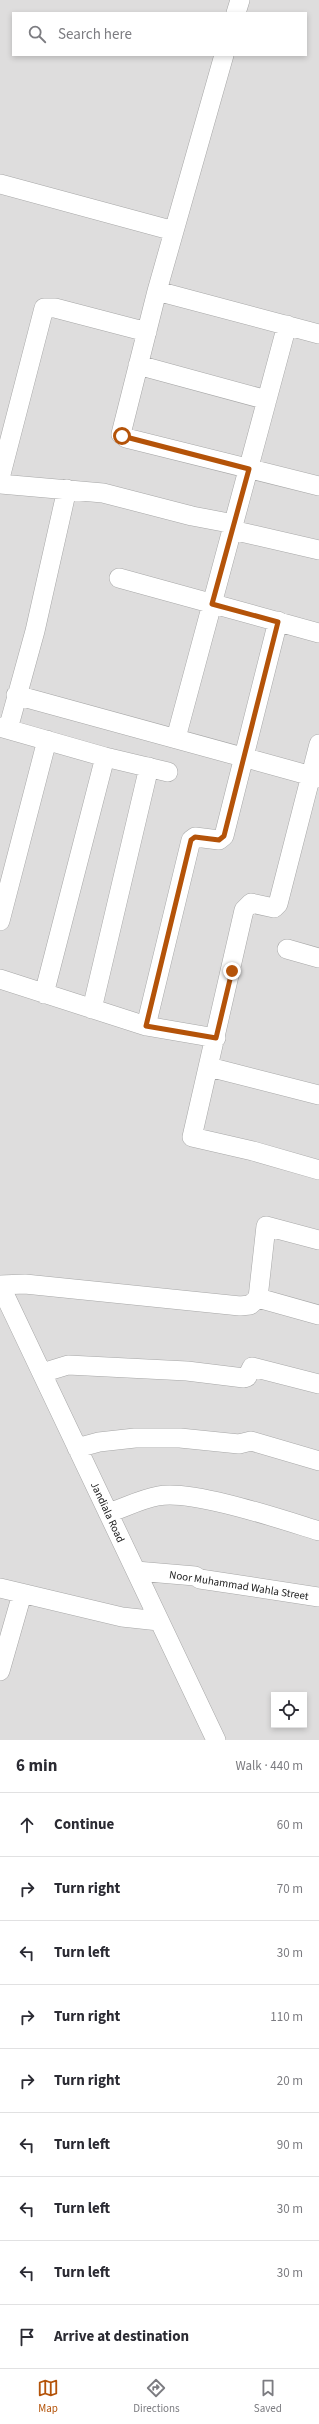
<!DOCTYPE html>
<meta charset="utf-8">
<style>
:root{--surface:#fff;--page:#f7f7f7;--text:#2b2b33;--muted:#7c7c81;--line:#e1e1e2;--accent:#b45309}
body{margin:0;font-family:"Source Sans 3",sans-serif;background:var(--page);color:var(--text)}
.controls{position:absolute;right:12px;bottom:12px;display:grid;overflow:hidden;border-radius:0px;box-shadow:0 2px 6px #0003}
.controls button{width:36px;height:36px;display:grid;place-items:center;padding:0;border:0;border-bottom:1px solid var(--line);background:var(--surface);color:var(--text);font:20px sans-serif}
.stop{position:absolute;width:12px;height:12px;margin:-9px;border:3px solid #b45309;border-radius:50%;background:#fff}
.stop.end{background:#b45309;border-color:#fff;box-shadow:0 1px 4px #0008}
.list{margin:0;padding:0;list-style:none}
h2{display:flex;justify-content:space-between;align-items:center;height:52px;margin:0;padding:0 16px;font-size:17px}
h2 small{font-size:13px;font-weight:400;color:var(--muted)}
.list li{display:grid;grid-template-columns:26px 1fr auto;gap:12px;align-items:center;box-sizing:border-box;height:64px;padding:0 16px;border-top:1px solid var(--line)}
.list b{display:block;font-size:15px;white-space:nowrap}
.list em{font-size:13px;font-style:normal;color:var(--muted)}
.icon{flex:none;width:22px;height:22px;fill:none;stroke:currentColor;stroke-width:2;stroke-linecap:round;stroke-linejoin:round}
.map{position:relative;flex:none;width:319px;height:1740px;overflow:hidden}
.search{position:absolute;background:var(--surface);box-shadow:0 2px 6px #0003;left:12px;right:12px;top:12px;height:44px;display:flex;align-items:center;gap:10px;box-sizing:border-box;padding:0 14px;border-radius:0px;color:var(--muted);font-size:15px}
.sheet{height:628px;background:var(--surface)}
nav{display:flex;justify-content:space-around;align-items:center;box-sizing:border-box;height:56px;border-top:1px solid var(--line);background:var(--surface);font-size:11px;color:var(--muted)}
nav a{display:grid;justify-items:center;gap:2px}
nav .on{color:var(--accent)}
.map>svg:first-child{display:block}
</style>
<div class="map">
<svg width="319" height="1740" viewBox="0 0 319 1740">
<rect width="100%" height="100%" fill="#f1eee7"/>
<path fill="#dedddd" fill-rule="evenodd" d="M0,0H319V1740H0ZM13,13H306V55H13ZM274,1695H304V1725H274Z"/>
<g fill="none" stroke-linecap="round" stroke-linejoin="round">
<g stroke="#a7a7a7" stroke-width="20">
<path id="minor" d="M236,13L240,0
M224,55L157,291L121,434L126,438L319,486
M0,184L174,231
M157,291L319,334
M138,365L267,400
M0,478L44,308H55L147,332
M0,484L103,493L192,516L234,524
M232,530L319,550
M119,578L319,633
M16,695L319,778
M0,727L105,757L168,772
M8,729L35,631L67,489
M176,738L287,325
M319,744L278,904L274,908L251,903L244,910L192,1137L253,1151L319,1170
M0,921L47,740
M287,949L319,958
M0,979L146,1026L216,1038
M44,994L105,757
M92,1009L149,767
M146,1026L191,840L195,837L219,840L224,836L278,621
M209,1067L319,1095
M0,1285L216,1740
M0,1285L25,1284L240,1306L250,1305L258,1298L319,1315
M258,1298L266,1226L319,1240
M42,1373L68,1365L187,1371L244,1378L247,1377L252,1367L319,1384
M77,1448L99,1442L135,1438H180L239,1444L251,1441L319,1461
M108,1513C124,1508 141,1499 158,1496C192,1489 283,1520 319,1531
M136,1571L195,1576L200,1579L319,1597
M0,1588L122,1617L159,1621
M0,1671L22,1594"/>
</g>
<use href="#minor" stroke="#fff" stroke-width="19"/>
</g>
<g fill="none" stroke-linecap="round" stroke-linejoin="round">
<path stroke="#b45309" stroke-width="5" d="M122,436L249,469L212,604L278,622L224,836L219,840L195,837L191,840L146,1026L216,1038L232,971"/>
</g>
<g text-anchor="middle" stroke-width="3.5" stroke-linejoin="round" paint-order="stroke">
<g font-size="11" fill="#202020" stroke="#fff">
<text transform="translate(108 1512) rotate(65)" y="4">Jandiala Road</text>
<text transform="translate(239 1585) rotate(9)" y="4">Noor Muhammad Wahla Street</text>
</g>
</g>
</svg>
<div class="controls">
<button><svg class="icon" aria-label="locate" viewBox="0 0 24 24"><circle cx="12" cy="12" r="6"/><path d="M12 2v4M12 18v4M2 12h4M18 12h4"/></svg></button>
</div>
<div class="stop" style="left:122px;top:436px"></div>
<div class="stop end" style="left:232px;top:971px"></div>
<div class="search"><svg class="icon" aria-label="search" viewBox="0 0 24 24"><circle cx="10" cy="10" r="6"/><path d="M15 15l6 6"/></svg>Search here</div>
</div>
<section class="sheet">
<h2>6 min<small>Walk · 440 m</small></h2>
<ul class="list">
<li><svg class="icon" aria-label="ahead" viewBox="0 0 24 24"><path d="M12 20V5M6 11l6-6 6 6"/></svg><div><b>Continue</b></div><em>60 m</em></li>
<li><svg class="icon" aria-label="right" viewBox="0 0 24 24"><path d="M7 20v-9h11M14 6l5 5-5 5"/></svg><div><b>Turn right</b></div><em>70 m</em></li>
<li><svg class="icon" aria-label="left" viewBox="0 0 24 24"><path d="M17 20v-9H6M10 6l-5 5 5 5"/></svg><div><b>Turn left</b></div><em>30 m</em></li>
<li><svg class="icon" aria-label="right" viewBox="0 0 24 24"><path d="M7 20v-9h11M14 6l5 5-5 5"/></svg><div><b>Turn right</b></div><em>110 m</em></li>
<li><svg class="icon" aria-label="right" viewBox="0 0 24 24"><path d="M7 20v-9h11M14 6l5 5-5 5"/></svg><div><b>Turn right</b></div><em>20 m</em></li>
<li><svg class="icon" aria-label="left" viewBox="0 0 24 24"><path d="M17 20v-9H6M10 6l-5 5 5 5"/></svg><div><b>Turn left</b></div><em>90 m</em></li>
<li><svg class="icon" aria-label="left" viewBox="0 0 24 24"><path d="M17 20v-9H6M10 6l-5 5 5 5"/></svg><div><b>Turn left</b></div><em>30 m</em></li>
<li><svg class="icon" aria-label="left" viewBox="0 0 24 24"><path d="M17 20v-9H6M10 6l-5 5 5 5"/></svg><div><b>Turn left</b></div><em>30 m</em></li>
<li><svg class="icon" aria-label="arrive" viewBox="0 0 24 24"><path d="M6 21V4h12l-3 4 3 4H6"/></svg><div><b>Arrive at destination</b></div></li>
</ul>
</section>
<nav>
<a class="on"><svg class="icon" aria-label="map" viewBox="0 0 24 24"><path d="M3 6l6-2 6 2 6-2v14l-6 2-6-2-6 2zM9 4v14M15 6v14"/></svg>Map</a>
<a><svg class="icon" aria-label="directions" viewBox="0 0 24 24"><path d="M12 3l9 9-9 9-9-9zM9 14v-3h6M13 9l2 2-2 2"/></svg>Directions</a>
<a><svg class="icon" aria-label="saved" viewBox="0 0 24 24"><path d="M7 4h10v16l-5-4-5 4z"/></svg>Saved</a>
</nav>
